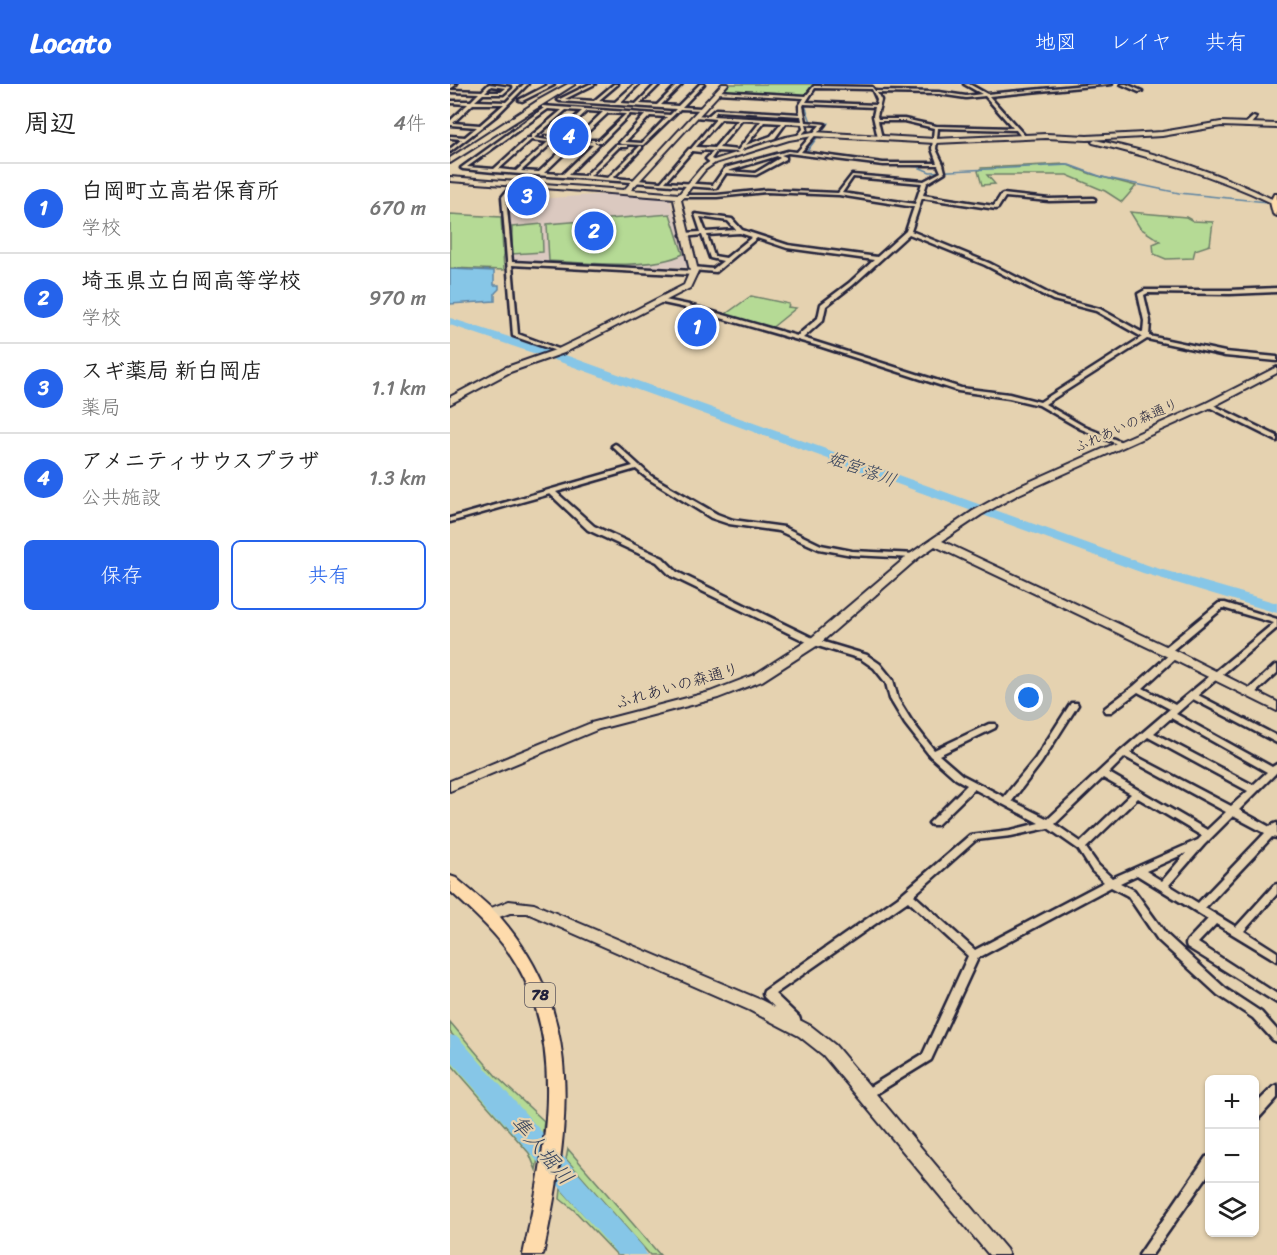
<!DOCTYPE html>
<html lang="ja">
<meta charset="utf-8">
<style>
:root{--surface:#fff;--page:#f2f2f2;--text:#222;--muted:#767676;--line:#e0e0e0;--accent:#2563eb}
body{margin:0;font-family:Sriracha,"Klee One",sans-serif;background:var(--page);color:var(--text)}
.controls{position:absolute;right:18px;bottom:18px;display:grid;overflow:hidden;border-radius:9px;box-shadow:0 2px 4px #0004}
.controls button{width:54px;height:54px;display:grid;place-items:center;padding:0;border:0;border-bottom:2px solid var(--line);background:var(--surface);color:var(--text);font:30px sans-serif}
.you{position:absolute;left:579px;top:614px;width:21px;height:21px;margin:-15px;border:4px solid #fff;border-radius:50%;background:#1a73e8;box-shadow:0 0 0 9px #1a73e833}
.badge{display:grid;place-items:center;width:39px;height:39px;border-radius:50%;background:var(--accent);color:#fff;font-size:20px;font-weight:700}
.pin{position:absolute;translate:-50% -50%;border:3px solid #fff;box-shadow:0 2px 6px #0006}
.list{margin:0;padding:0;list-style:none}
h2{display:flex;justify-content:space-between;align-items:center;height:78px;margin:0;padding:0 24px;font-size:26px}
h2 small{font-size:20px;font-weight:400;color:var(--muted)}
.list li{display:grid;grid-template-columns:39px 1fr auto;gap:18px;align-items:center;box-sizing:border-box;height:90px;padding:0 24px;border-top:2px solid var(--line)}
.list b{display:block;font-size:22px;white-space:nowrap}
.list p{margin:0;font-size:20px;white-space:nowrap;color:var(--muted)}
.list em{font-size:20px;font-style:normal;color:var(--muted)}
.actions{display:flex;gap:12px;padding:18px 24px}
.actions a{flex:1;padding:14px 0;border:2px solid var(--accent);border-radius:9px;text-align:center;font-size:21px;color:var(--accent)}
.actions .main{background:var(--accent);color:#fff}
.icon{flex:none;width:33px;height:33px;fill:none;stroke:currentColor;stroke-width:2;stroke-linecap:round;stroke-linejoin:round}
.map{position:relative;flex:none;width:827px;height:1171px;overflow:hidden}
header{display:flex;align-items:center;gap:36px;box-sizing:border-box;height:84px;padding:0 30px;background:var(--accent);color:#fff}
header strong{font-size:28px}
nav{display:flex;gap:33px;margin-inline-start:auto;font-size:21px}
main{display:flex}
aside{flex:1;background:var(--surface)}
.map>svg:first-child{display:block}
</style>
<header>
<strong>Locato</strong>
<nav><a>地図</a><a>レイヤ</a><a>共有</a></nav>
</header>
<main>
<aside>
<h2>周辺<small>4件</small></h2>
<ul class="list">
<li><span class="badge">1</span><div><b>白岡町立高岩保育所</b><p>学校</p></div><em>670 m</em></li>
<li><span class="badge">2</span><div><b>埼玉県立白岡高等学校</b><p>学校</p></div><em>970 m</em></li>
<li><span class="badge">3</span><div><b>スギ薬局 新白岡店</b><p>薬局</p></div><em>1.1 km</em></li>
<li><span class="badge">4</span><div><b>アメニティサウスプラザ</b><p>公共施設</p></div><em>1.3 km</em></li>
</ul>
<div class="actions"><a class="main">保存</a><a>共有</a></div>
</aside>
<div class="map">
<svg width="827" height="1171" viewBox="0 0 827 1171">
<rect width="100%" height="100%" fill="#e5d2b0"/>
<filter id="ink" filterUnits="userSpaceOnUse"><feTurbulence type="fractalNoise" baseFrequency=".0167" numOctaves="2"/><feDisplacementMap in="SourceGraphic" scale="12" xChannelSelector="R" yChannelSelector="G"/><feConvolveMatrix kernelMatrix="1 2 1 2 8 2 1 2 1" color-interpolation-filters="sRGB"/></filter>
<g filter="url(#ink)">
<path fill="#dbc9c0" d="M159,110L220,115L240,184L61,177L57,117Z"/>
<path fill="#b5da95" stroke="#6c7e68" stroke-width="1.5" d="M280,0H370L371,1L361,3L354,12L274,7Z
M615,80L641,90L686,102L672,118L655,107L617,91H537L545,100L532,101L528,87L531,84Z
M680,128L736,133L743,137L763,138L760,161L745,166L743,174L716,175L704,170L703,160L710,157L690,144Z
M0,130L51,133L54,186L0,184Z
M220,130L233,170C204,186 133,179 99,177L97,140Z
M92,140L93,168L62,170V143Z
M301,212L339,220L338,223L346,224L319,246L273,232Z
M0,938L46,992L94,1037L92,1053L0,948Z
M0,970L88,1074L86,1086L79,1069L0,979Z
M118,1065L210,1171H200L116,1075Z
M111,1105L171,1171H167L124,1126L110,1115Z"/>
<path fill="#86c6e7" stroke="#5e84a2" stroke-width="1.5" d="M0,185L44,187V201H49V205L45,209V217L0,220Z"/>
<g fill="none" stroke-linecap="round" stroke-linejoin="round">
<path stroke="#5e84a2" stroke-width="1.5" d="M354,71L378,39L361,38L355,21L367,4
M372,73L468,83L480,88L619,81L652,93L729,109L827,119"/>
<path stroke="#5e84a2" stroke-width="3" d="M820,615L827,618"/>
<path fill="#86c6e7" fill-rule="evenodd" d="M0,234L121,273L703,483L827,519V529L693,489L113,279L0,241Z
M0,951L8,953L193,1163L197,1171H168L0,976Z"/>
<g stroke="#22223b" stroke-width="5">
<path id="street" d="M39,0L61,3L53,10H33L25,17L56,18L74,0H78L47,31L0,68V65L12,55L0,54V52L15,53L27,43L0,41V37L18,20L0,19V17H21L29,9L0,8V6L32,7ZM41,2L56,4L51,8H35ZM23,20H54L30,41L3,39Z
M96,0L104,1L72,17L69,16L98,1Z
M140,0H145L115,15L144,17L164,0H168L148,17L165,18L185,0H189L170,19L186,20L206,0H210L190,20L207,21L228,0H232L211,21L228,22L250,0H254L232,23L252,24L253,26L230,25L193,61L171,60L169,59L195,31L180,30L152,58H143L149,60L118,91L135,92L166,61H177V63H169L140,92L158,94L190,62H192V64L163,94L211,98L239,65H241L266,35L246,33L245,31L258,32L266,25L350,30L349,22L354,14L267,9L268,7L356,12L364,2L422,3L425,7L489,8L516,12L532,10L514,0H519L537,10L647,0H662L539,12L576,53L572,54L566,46L488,44L486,65L493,80L495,88L477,99L473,111L544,122L551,111L553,110L599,115L643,114L645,115V116L599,117L555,113L548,124L546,125L472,114L461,147L539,179L607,214L650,225L693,249L694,237L688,210L695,206H780L827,204V208L780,210L698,209L694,211L700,237L699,252L775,268L827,273V277L775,272L697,255L595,320L635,343L674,359V361L672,362L631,345L589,321L559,314L508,307L372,263L236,224L208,218V216L210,215L239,221L347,252L368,234L371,220L399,199L424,176L337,164L307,154L266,188L241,186L240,185L243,183L263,185L273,177L260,174L252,151L234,153L231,151L234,149L251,148L245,130L282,135L292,146L338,161L427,173L456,147L464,123L389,111L316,108L267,113H228V111H267L316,106L388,109L402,91L474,97L491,88L488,81H433L338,69L331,71L336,73V75L306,91L276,89L266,104H264L44,88L13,85L11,84L94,24H92V22L220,31L226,25L110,17L108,16ZM365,4L422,5L427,16L426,21L356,18ZM427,9L489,10L516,14L535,12L563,44L486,42L454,35H428L427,32L431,16ZM354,20L425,23L423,32L428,54L430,55L432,54L428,37H454L484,44L482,65L487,79H433L351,68L375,40L356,38L353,22ZM98,25L112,26L81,52V54H78L44,85L17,83ZM116,26L132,27L104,53L95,52V54L107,55L137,27L153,28L125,55V57H122L89,88L71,87L104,57L84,54ZM267,27L351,32L352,37L263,32ZM158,29L176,30L149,56H140L142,58L128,57ZM200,32L217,33L192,59L175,58ZM271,35L288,36L264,64L246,63ZM292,36L311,37L288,66L269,64ZM315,38L332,39L321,52L296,61ZM336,39L352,40L353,45L348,51L350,52L357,45L356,40L370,41L347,68L338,67L275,84L263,101L215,98L242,67L251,68V67L249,66L264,67L256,75L261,79H265V77L261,75L266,68L264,67L291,68L294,64L325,54ZM81,56L98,58L66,87L49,85ZM125,59L143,61L113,90L94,89ZM327,72L330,74L305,89L278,87ZM403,93L472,99L465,120L392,109ZM250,133L278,137L286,146L256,148ZM290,149L302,153L276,174L264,172L257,151ZM459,150L535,181L603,216L646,227L692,253L590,318L559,310L511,304L353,254L373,236L376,222L403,201Z
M671,0H676L692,7L689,8Z
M803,33L806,34L799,42H795V40Z
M64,98L68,99L56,113L62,178L244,187L247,189L244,191L62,181L68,250L114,267L109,268L63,252L52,113Z
M759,319L827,352V357L757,322V320Z
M165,360L167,361L201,392L267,430L283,436L334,443L371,461L402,467L467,470L468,472L467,474H464L402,471L369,465L329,447L279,440L261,434L197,394L186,385L106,408L144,442L213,474L227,488L367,556L417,571L430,580L443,596L448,615L461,636L484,666L539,640H545L546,642L545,644L489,671L512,691L554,713L585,675L621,619H627L628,621L591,679L562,717L598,735L671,667L720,625L688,608L661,628H655L654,626L655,624L684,602L721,569H727L728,571L727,573L693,604L725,621L824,539L773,524L719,569H713L712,567L713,565L769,519H775L827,535V544L748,611L827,652V659L743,615L726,630L822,683L827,680V688L789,726L820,743L824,740L827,739V754L822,753L755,824L786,843L824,801L827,800V810L794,847L827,868V877L766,840L748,859L827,910V919L737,863L736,860L737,857L758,835L687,791L670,799L684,806L716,850L776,905L811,928L827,946V958L823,956L803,934L768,911L708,856L678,812L661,803L528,874L481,976L421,1013L417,1015L413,1013L411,1010L413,1007L473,970L518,872L458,817L325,910L349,933L350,936L349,939L345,940L341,939L314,913L313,910L314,907L448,813L520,751L561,746L589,739L524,705L487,741H481L479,739L517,701L506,695L480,672L455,640L440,615L436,599L424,584L411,575L361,560L221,492L207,478L138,446L100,410L0,438V434L183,382L163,363L162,362ZM721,634L817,688L803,701L704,649ZM698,653L798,707L781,722L680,669ZM675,673L776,728L757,746L659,689ZM653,694L681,710L631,758L605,740ZM688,714L752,752L748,756L662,794L648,781L636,764ZM783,732L815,749L748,819L719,801L754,761ZM598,744L628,765L642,787L654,798L525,866L464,811L526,756L561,752ZM736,769L712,797L696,787Z
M827,581V589L803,611H797L796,609L797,607L824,582Z
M827,1001V1014L808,1035L804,1036V1022L823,1003Z
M760,1072V1088L702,1171H689L756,1073Z"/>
</g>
<g stroke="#22223b" stroke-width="4">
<path id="secondary" d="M0,0H7L0,5Z
M118,0H125L0,79V74L89,16Z
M272,0H278L181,106L229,110L251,84L261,77L336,53L363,48L485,55L596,50L637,52L712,48L771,38L827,40V44L771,42L712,52L637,56L596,54L485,59L363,52L339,56L265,79L255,86L231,116L248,187L240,204L114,269L60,288L0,320V313L54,284L108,265L139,250L234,201L240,187L224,116L225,114L0,97V93L174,106Z
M645,56C708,69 768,88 826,117L827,119H822C764,91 705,74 643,59L642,58Z
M827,283V289L762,323L569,410L531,431L492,457L720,564L827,618V627L712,570L485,462L468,474L368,561L312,597L268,614L149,645L0,707V697L141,639L260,608L304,591L360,555L460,470L523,427L561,406L756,319Z
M59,817L84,820L311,916L361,942L385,961L556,1165L559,1171H539L373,971L349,952L299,926L77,829H60L41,836L36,834L34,830L36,826Z"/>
</g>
<g stroke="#22223b" stroke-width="4">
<path id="primary" d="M824,110H827V132L823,130L820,118Z
M0,792L6,794C20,806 37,819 50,833C139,935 118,1050 93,1171H73C93,1078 118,969 67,881C50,852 25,830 0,807Z"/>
</g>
<use href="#street" fill="#e5d2b0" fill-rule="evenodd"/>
<use href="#secondary" fill="#e5d2b0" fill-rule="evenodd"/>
<use href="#primary" fill="#fedbac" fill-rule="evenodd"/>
</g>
</g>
<g text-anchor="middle" stroke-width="4.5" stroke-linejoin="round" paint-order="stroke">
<g font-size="14" fill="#22223b" stroke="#e5d2b0">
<text transform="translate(676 341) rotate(-24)" y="5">ふれあいの森通り</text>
</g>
<rect fill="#e5d2b0" stroke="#5c575e" stroke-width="1.5" x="75" y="899" width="30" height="24" rx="4.5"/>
<g font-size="15" font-weight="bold" fill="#22223b">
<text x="90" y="916">78</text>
</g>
<g font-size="16" fill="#22223b" stroke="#e5d2b0">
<text transform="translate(227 601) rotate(-16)" y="6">ふれあいの森通り</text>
</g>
<g font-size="18" font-style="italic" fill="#36435d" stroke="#e5d2b0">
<text transform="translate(412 385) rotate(20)" y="6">姫宮落川</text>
</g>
<g font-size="21" font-style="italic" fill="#36435d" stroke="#e5d2b0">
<text transform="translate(92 1066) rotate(49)" y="7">隼人堀川</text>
</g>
</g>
</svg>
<div class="controls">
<button>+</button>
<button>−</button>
<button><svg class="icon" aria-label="layers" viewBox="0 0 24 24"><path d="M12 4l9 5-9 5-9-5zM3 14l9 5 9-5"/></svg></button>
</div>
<div class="you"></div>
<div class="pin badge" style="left:247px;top:243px">1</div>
<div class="pin badge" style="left:144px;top:147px">2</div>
<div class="pin badge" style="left:77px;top:112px">3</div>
<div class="pin badge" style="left:119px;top:52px">4</div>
</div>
</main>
